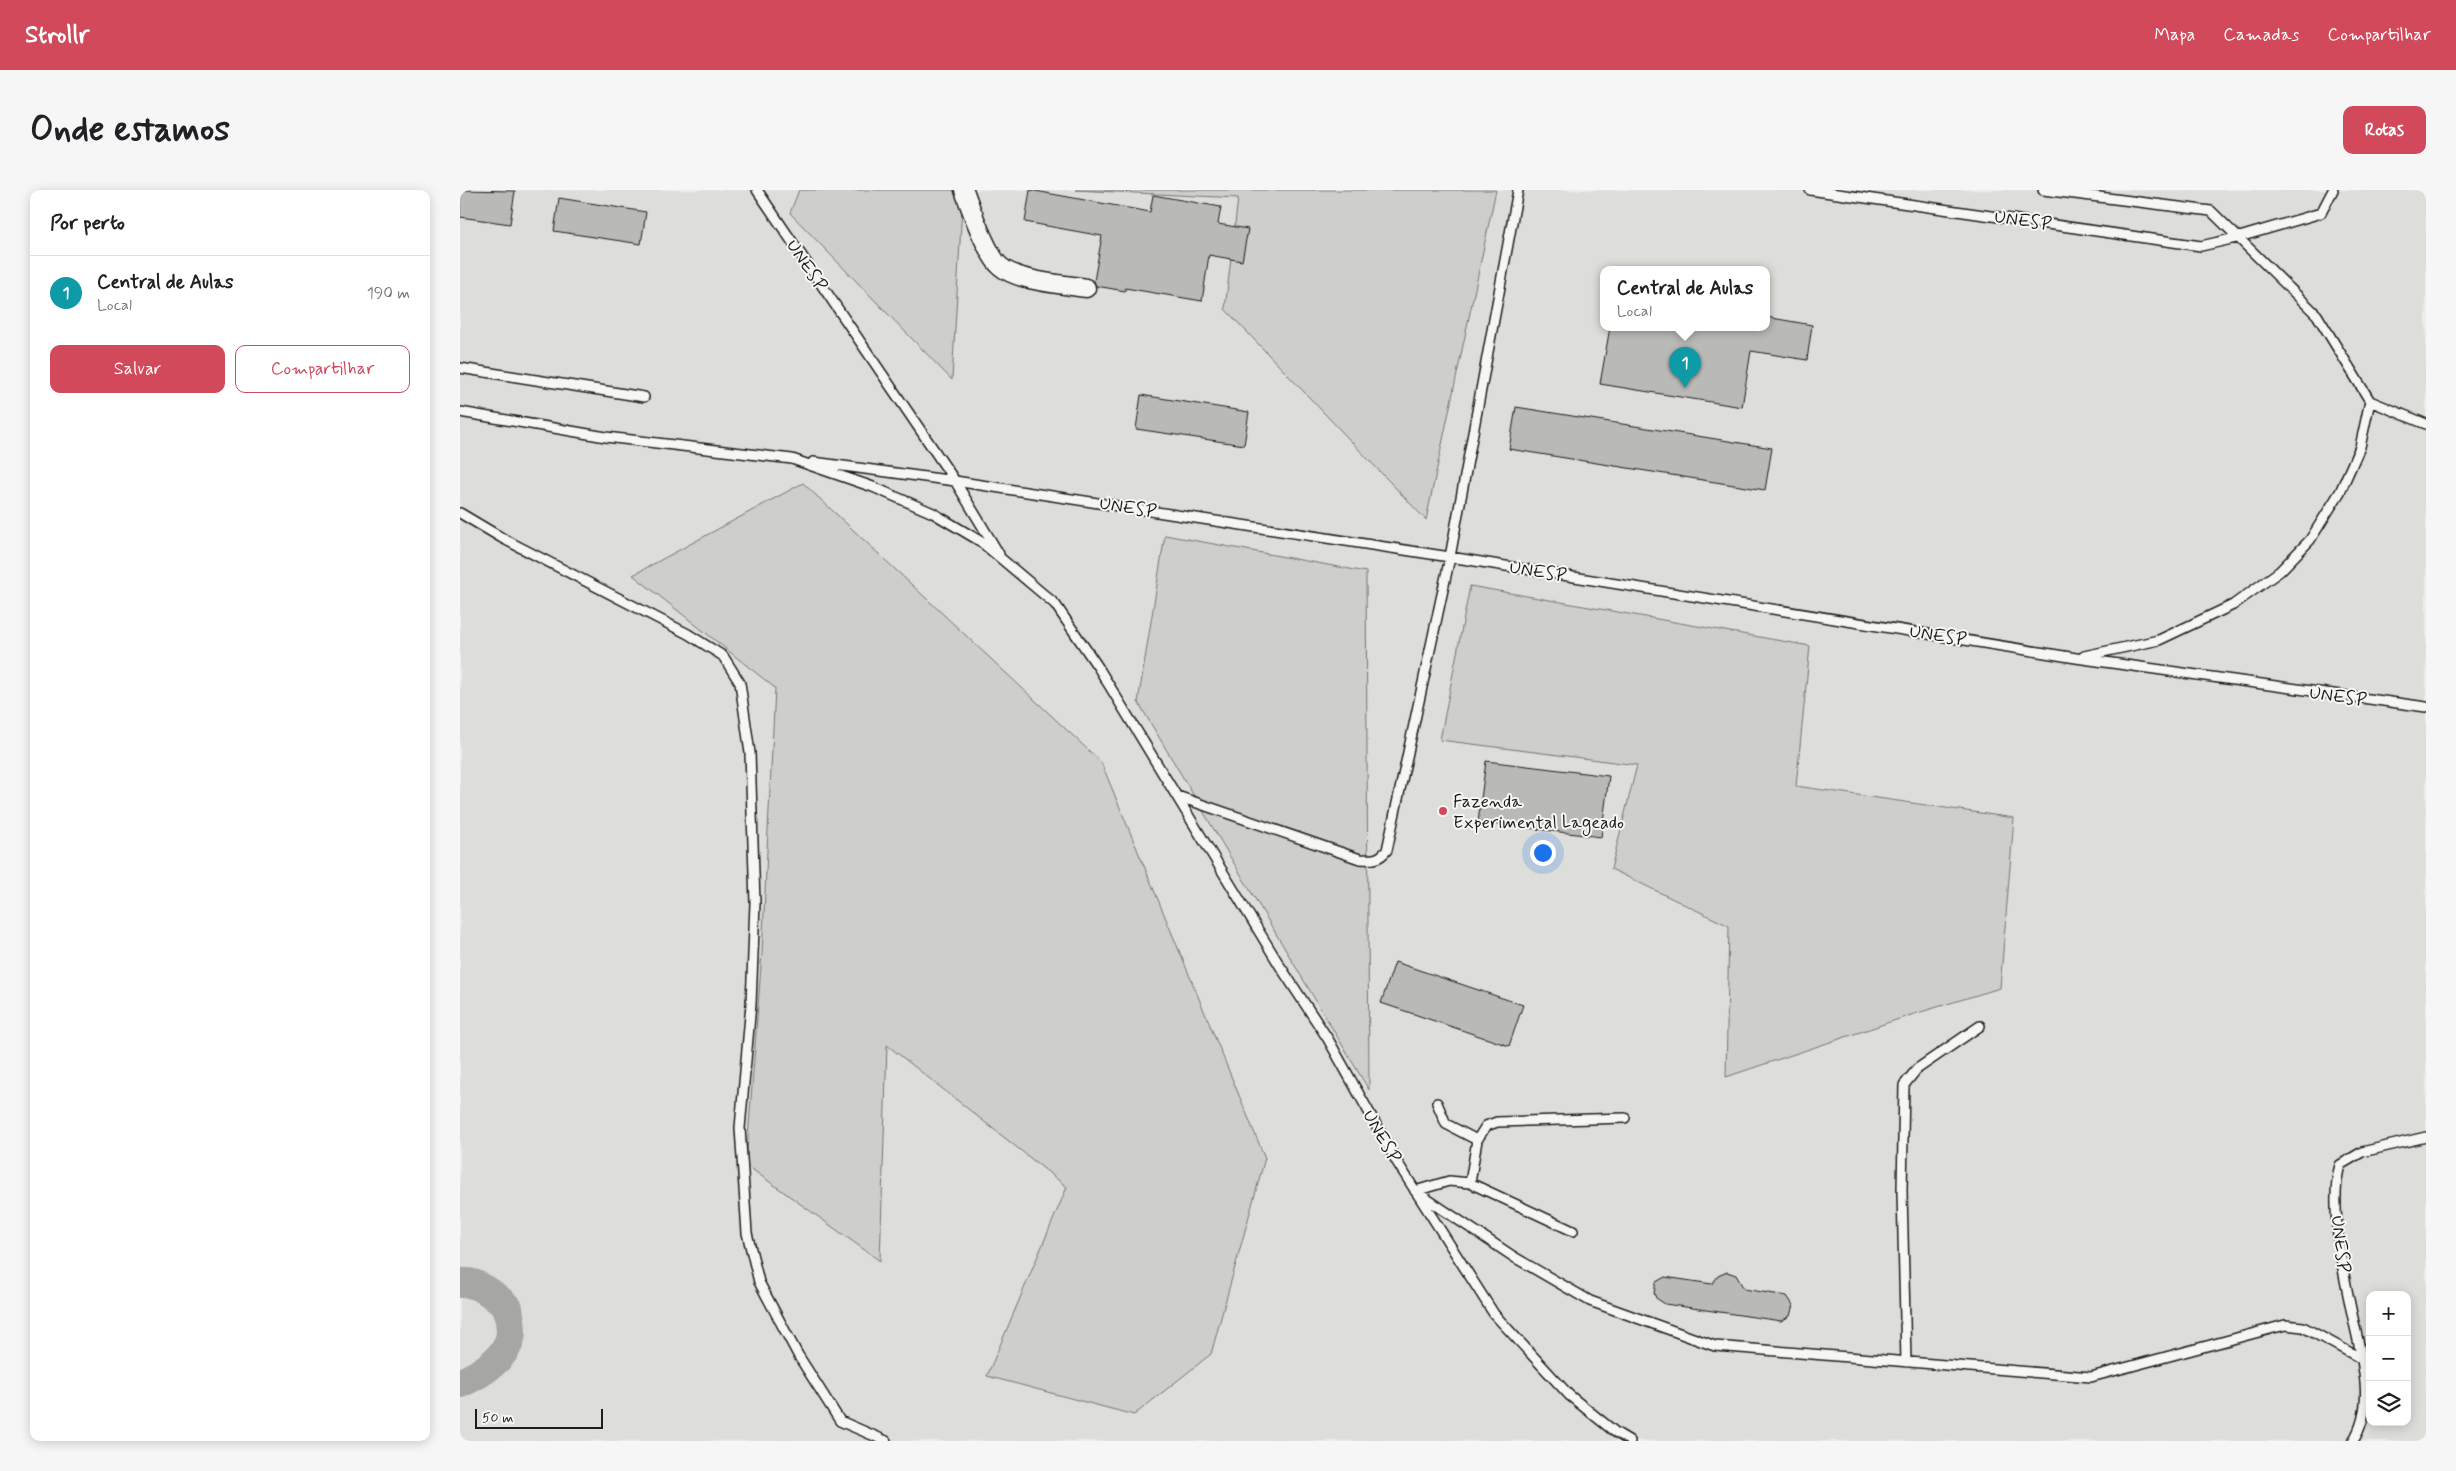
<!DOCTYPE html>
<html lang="pt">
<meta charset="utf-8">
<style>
:root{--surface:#fff;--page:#f6f6f6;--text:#202124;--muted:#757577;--line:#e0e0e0;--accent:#d1495b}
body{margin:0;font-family:Mynerve,sans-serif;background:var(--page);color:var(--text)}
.controls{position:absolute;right:15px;bottom:15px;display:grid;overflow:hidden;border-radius:10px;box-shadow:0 2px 12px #0003}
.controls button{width:45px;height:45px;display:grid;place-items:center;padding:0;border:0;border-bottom:1px solid var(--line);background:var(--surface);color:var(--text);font:25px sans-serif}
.scale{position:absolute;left:15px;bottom:12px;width:128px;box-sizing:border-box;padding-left:5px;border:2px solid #1c1c1c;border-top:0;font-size:14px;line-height:18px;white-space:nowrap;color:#1c1c1c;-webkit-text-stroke:4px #f6f6f2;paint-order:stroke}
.you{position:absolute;left:1082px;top:662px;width:18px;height:18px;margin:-12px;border:4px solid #fff;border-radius:50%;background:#1a73e8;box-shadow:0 0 0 8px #1a73e833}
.badge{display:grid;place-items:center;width:32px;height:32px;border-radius:50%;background:var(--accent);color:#fff;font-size:16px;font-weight:700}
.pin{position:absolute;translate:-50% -41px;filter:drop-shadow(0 1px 2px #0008)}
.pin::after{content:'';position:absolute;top:26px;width:18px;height:15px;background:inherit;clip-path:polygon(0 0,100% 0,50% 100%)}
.popup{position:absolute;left:1140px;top:76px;width:170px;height:65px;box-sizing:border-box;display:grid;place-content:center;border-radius:10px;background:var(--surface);filter:drop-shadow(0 1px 4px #0005);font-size:16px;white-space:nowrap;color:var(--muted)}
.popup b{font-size:19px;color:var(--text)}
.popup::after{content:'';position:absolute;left:50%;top:100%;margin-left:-10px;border:10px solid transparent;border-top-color:var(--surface)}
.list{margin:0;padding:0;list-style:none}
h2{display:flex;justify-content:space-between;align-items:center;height:65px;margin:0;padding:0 20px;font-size:21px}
h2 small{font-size:16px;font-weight:400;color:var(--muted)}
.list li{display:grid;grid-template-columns:32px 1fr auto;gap:15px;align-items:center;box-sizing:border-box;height:75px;padding:0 20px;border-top:1px solid var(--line)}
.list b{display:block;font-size:19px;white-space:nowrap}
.list p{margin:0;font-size:16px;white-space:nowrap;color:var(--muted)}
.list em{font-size:16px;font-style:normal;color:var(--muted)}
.actions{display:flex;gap:10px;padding:15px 20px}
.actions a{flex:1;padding:11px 0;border:1px solid var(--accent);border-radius:10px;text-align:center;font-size:18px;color:var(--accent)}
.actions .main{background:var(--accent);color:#fff}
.icon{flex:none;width:28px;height:28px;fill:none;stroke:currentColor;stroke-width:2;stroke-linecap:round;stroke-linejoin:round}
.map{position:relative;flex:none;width:1966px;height:1251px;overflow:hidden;border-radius:10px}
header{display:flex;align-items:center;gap:30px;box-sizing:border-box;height:70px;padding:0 25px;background:var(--accent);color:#fff}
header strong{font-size:24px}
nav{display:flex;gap:28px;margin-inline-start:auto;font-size:18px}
.intro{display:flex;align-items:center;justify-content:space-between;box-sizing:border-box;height:120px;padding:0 30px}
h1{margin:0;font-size:35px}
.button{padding:12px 22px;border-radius:10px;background:var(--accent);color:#fff;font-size:18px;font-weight:700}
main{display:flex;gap:30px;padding:0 30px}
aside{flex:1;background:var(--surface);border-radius:10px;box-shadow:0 2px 12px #0003}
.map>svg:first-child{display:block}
</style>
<header>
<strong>Strollr</strong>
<nav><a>Mapa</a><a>Camadas</a><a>Compartilhar</a></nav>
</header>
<div class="intro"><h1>Onde estamos</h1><a class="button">Rotas</a></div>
<main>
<aside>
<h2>Por perto<small></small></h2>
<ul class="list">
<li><span class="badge" style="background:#0f9aa8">1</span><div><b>Central de Aulas</b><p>Local</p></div><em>190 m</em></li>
</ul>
<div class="actions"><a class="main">Salvar</a><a>Compartilhar</a></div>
</aside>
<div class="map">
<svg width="1966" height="1251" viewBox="0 0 1966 1251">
<rect width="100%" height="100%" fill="#edede9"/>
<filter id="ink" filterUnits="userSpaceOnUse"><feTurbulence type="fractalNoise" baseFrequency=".02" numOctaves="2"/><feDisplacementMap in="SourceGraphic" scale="10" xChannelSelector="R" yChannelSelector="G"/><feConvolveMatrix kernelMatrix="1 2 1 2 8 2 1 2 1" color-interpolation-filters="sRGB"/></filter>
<g filter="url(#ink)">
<path fill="#ddddda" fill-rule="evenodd" d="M0,0H1966V1251H0ZM1144,79H1306V137H1144ZM1910,1105H1947V1232H1910Z"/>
<path fill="#cececb" stroke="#757574" d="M339,0H503L492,190L330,23Z
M615,0H1036L966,330L765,119L778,8Z
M343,293L641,572L805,968L751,1164L674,1225L527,1186L607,997L427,855L420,1071L286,975L302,763L315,498L173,385Z
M705,345L906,382L909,900L678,512Z
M1010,396L1350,456L1336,596L1554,628L1540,798L1451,825L1266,887L1269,736L1151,679L1177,575L980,550Z"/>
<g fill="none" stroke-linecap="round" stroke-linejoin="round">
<path stroke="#a6a6a3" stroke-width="30" d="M0,1093C18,1090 36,1107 48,1118C49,1126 51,1134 51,1142C50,1166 20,1185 0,1193"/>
</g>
<path fill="#b9b9b6" stroke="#1c1c1c" d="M0,0L55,1L50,34L0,27Z
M570,0L690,22L693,5L761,17L758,34L788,39L782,71L749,65L742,111L665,98V101L636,96L634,91L642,46L565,32Z
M99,8L186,22L181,54L94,41Z
M1306,127L1352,135L1347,170L1291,161L1282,217L1140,194L1150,137H1306Z
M681,205L789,222L784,255L676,239Z
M1056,217L1312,258L1305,300L1049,259Z
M1026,571L1149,586L1141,647L1018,632Z
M935,772L1063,815L1049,856L921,813Z
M1267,1082L1276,1085L1284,1099L1327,1106L1333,1115L1330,1126L1321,1131L1205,1114L1196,1108L1194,1103L1196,1092L1205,1087L1252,1094L1258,1086Z"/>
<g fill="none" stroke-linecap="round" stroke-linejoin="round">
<g stroke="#1c1c1c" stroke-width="12">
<path id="service" d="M297,0L495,291L539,364
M1350,0L1741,56L1776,48L1861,23L1873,0
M1583,0L1751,21L1857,125L1910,211L1966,234
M0,178L184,207
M0,222L146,247L332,269L413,297L473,323L520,351L595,414L638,477L820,776L868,849L937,972L1034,1124L1109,1205L1155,1242L1170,1251
M353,272L495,291L990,367L1616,468L1966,517
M0,323L42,348L228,444L263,466L280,493L290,563L295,713L291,814L280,938L287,1043L299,1092L338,1165L380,1231L426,1251
M1624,466L1699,450L1773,415L1820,381L1850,350L1880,302L1900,257L1910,211
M717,606L900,669C913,670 919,670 927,660L990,367L1058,0
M977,913L986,934L1017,950
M1010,993L1017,950L1026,936L1037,932L1165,928
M1113,1041L1010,993L989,991L955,1001L1054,1067L1130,1111L1255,1156L1631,1187L1825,1135L1843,1137L1902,1169
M1446,1172L1442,1001L1444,895L1457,879L1520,836
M1893,1251C1915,1217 1903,1173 1895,1137C1885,1093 1868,1017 1880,975L1902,962L1966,947"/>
</g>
<g stroke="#1c1c1c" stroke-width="21">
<path id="minor" d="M504,0C510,17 528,66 540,76C558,92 603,94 626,98"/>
</g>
<use href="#service" stroke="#f6f6f2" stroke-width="9"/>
<use href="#minor" stroke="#f6f6f2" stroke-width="18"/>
</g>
</g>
<circle fill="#d1495b" stroke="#f6f6f2" stroke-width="2" cx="983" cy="621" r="5"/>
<g text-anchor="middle" stroke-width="4" stroke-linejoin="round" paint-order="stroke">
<g font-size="18" fill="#1c1c1c" stroke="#f6f6f2">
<text transform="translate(1563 30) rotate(8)" y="6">UNESP</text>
<text transform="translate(347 75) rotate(56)" y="6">UNESP</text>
<text transform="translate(668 317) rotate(9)" y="6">UNESP</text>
<text transform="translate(1078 381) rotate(9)" y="6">UNESP</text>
<text transform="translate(1478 445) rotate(9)" y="6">UNESP</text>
<text transform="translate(1878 506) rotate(8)" y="6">UNESP</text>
<text transform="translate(922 946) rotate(60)" y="6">UNESP</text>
<text transform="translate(1881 1054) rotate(83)" y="6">UNESP</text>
</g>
<g font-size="18" fill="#1c1c1c" stroke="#f6f6f2" text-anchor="start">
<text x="993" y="617">Fazenda<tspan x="993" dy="21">Experimental Lageado</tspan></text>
</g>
</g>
</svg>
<div class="controls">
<button>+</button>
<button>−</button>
<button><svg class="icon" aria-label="layers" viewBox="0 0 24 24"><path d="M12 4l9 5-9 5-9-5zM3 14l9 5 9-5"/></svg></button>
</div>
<div class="scale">50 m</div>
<div class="you"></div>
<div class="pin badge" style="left:1225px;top:198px;background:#0f9aa8">1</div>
<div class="popup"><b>Central de Aulas</b>Local</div>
</div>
</main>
